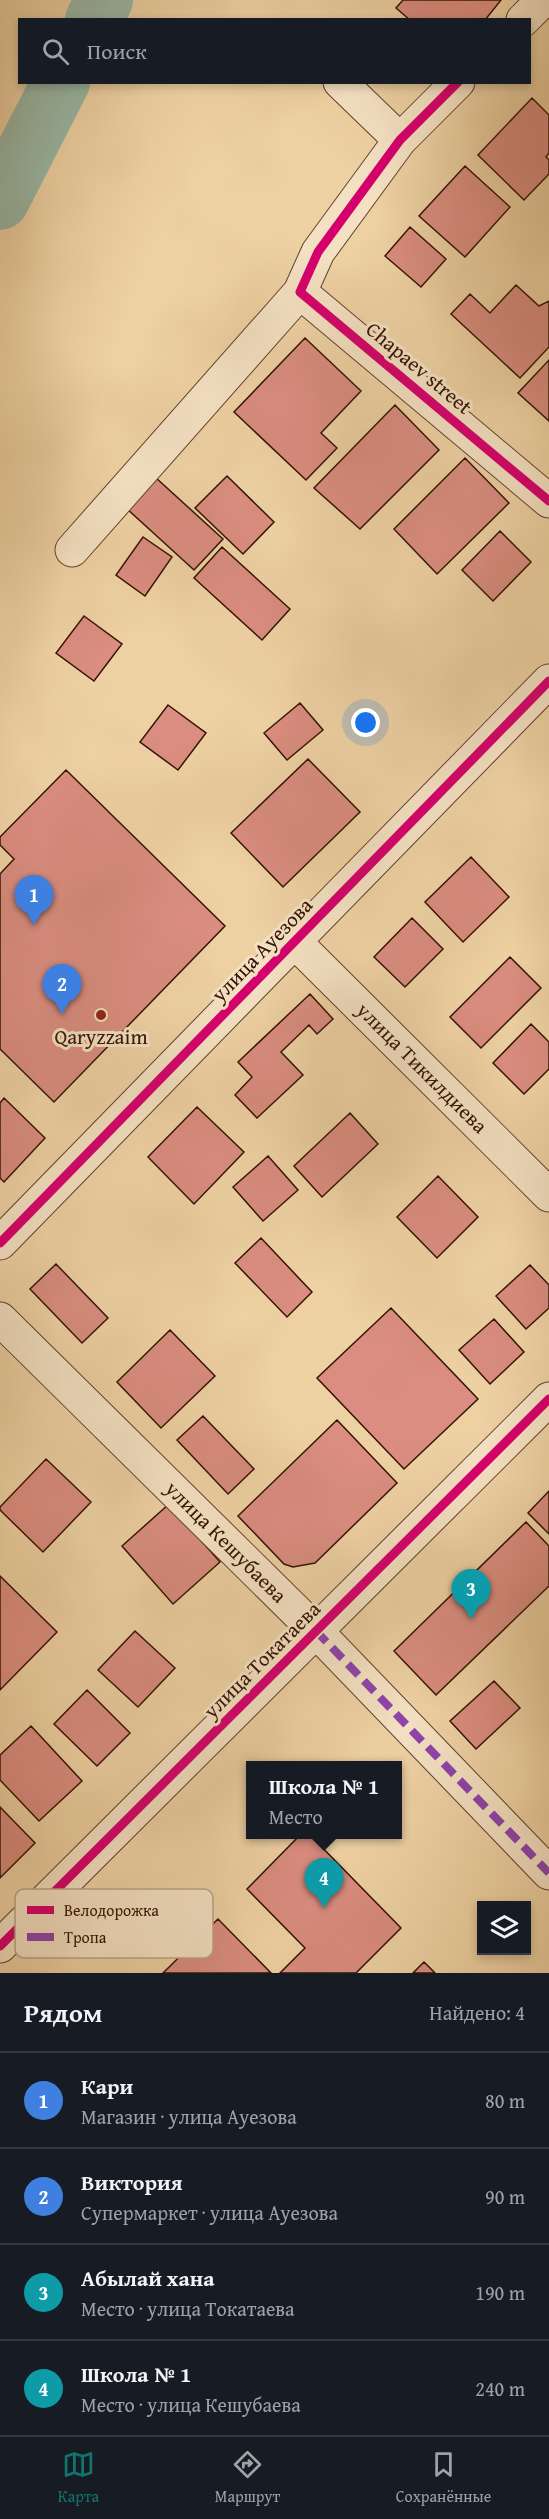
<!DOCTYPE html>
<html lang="ru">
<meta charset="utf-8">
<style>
:root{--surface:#171b24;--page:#242831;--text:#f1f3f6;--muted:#9ea1a6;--line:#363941;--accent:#0f766e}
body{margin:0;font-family:"Gentium Book Plus",serif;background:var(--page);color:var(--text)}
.controls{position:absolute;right:18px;bottom:18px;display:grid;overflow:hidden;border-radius:0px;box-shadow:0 3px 9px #0003}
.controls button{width:54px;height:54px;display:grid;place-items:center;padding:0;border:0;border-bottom:2px solid var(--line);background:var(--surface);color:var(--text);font:30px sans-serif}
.you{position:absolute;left:366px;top:723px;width:21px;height:21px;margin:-15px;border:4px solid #fff;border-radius:50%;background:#1a73e8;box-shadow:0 0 0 9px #1a73e833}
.badge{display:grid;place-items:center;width:39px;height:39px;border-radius:50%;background:var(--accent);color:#fff;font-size:20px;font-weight:700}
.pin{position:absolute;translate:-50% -50px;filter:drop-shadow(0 2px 3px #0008)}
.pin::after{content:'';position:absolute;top:32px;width:21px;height:18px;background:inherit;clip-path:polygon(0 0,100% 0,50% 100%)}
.popup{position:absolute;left:246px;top:1761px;width:156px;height:78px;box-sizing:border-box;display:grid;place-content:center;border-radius:0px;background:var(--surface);filter:drop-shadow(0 2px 4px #0005);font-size:20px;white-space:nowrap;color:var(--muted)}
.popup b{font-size:22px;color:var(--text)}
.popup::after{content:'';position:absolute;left:50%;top:100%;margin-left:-12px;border:12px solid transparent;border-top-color:var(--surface)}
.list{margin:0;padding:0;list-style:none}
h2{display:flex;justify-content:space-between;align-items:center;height:78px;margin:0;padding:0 24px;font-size:26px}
h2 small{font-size:20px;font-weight:400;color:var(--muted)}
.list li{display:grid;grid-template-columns:39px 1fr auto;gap:18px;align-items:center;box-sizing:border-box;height:96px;padding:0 24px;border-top:2px solid var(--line)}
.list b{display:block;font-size:22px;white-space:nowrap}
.list p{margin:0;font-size:20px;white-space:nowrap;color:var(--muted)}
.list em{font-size:20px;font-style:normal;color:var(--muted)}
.icon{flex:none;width:33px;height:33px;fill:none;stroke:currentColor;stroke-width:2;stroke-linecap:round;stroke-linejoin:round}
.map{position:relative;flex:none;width:549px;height:1973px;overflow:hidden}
.search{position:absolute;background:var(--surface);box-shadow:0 3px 9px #0003;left:18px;right:18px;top:18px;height:66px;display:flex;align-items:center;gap:15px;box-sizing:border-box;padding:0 21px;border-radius:0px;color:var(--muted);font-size:22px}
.sheet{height:462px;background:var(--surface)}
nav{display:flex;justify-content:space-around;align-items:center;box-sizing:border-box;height:84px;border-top:2px solid var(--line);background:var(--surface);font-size:16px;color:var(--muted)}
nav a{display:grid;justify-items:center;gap:3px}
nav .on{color:var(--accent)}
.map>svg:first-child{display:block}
</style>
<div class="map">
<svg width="549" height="1973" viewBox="0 0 549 1973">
<rect width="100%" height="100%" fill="#eed1a3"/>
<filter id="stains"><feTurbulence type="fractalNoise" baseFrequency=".00333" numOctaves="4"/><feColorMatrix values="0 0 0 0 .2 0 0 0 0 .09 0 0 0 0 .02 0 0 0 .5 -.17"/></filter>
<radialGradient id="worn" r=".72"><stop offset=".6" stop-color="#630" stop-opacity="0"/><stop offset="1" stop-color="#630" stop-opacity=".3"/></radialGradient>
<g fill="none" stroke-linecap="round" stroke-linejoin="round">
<path stroke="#99b7a6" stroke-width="58" d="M94,20L104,0
M0,201L61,82"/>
</g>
<path fill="#da8d80" stroke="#341303" stroke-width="1.5" d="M403,0H501L485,20H410L396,8Z
M532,98L549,115V153L546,157L549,160V174L524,200L478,155Z
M465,166L510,207L465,257L419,216Z
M410,227L446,259L421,287L385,256Z
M516,285L539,306L549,301V347L520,378L451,314L470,294L490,313Z
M305,338L361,391L321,433L337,448L306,480L234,412Z
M549,360V421L518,393Z
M395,405L439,450L360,529L314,488Z
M465,458L509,503L437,574L394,529Z
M227,476L274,522L243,554L195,508Z
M155,477L223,539L194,570L126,508Z
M500,531L531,562L493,601L462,570Z
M143,537L172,557L145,596L116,575Z
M222,547L290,609L262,640L194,578Z
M84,616L122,644L94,681L56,653Z
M300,703L323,730L287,760L264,733Z
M168,705L206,733L178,770L140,742Z
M308,759L360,812L283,887L231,833Z
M66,770L225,926L54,1102L0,1049V874L14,859L0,845V837Z
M471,857L509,897L463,942L425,902Z
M412,918L443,949L405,987L374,957Z
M510,957L541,988L481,1048L450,1017Z
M310,994L333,1019L317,1034L309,1025L281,1052L303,1075L257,1118L235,1095L252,1077L238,1062Z
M531,1024L549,1042V1069L524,1094L493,1063Z
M4,1098L45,1138L4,1182L0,1178V1103Z
M197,1107L244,1152L194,1204L148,1157Z
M350,1113L378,1144L322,1197L294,1166Z
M268,1156L298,1190L263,1221L233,1187Z
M438,1176L478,1217L437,1258L397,1217Z
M261,1238L312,1292L287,1317L235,1263Z
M56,1264L108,1318L82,1343L30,1289Z
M530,1265L549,1285V1308L526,1329L496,1296Z
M391,1308L478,1399L404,1469L317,1378Z
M494,1319L524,1352L490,1384L459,1350Z
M170,1330L215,1376L161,1428L117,1382Z
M203,1416L254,1469L228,1494L177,1440Z
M337,1420L397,1483L315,1563L293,1567L284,1564L238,1516Z
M46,1459L91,1502L43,1552L0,1510V1507Z
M549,1491V1534L528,1513Z
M169,1504L220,1562L173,1604L122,1546Z
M526,1522L549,1546V1586L436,1695L394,1651Z
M0,1576L57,1632L0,1690Z
M135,1631L175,1668L138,1707L98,1670Z
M494,1681L520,1708L476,1749L450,1721Z
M87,1690L130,1733L97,1766L54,1724Z
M31,1726L82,1781L39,1821L0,1780V1755Z
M0,1807L35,1843L0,1878Z
M301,1834H309L401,1928L356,1973H280L305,1948L247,1889Z
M218,1919L271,1973H163Z
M424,1962L435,1973H413Z"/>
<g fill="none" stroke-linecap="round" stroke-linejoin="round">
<g stroke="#62422b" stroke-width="35">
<path id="minor" d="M523,20L543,0
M340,82L400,140
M458,82L400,140L318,252L300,292L549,501
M72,550L300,292
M295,942L549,1195
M0,1243L549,681
M0,1319L316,1631L549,1873
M0,1946L549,1399"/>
</g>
<use href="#minor" stroke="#f4e1c3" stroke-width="33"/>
<path stroke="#8e44ad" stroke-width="8" stroke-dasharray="15 8" stroke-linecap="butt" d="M316,1631L549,1873"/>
<g stroke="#f4e1c3" stroke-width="13">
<path id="cycleway" d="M458,82L400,140L318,252L300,292L549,501
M0,1243L549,681
M0,1946L549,1399"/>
</g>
<use href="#cycleway" stroke="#d6006c" stroke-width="9"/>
</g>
<circle fill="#8f2418" stroke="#f4e1c3" stroke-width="2" cx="101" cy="1015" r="6"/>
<g text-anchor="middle" stroke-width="6" stroke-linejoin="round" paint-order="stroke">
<g font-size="21" fill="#341303" stroke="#f4e1c3">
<text transform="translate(419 368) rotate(40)" y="7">Chapaev street</text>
<text transform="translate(262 950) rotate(-46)" y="7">улица Ауезова</text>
<text transform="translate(422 1068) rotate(45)" y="7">улица Тикилдиева</text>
<text transform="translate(226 1542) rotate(45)" y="7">улица Кешубаева</text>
<text transform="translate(262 1660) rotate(-45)" y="7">улица Токатаева</text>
</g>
<g font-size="21" fill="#341303" stroke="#f4e1c3">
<text x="101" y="1044">Qaryzzaim</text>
</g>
</g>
<rect x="15" y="1889" width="198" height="69" rx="9" fill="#f4e1c3" stroke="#baa389" stroke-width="1.5"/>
<rect x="27" y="1906" width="27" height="8" fill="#d6006c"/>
<rect x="27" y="1933" width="27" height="8" fill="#8e44ad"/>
<g font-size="16" fill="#341303">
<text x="64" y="1916">Велодорожка</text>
<text x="64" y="1943">Тропа</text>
</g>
<rect width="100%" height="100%" filter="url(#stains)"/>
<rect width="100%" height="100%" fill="url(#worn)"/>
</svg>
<div class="controls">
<button><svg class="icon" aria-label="layers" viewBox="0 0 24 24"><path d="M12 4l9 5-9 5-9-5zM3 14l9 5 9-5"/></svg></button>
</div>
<div class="you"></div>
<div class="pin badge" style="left:34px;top:925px;background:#3f7fe0">1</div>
<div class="pin badge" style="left:62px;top:1014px;background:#3f7fe0">2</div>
<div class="pin badge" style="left:471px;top:1619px;background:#0f9aa8">3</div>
<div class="pin badge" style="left:324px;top:1908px;background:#0f9aa8">4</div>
<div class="popup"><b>Школа № 1</b>Место</div>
<div class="search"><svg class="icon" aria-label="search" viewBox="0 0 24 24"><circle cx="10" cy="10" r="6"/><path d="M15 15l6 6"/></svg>Поиск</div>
</div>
<section class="sheet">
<h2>Рядом<small>Найдено: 4</small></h2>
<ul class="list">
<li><span class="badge" style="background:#3f7fe0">1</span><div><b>Кари</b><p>Магазин · улица Ауезова</p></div><em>80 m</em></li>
<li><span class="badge" style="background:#3f7fe0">2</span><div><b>Виктория</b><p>Супермаркет · улица Ауезова</p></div><em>90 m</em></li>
<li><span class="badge" style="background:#0f9aa8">3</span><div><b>Абылай хана</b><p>Место · улица Токатаева</p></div><em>190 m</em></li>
<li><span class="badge" style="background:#0f9aa8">4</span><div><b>Школа № 1</b><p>Место · улица Кешубаева</p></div><em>240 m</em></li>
</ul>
</section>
<nav>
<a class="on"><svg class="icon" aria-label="map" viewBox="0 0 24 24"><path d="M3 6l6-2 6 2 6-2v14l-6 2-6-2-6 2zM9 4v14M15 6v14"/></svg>Карта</a>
<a><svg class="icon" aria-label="directions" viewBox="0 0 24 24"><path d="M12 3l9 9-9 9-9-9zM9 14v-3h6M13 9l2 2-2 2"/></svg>Маршрут</a>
<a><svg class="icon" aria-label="saved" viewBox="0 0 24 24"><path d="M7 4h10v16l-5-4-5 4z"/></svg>Сохранённые</a>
</nav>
